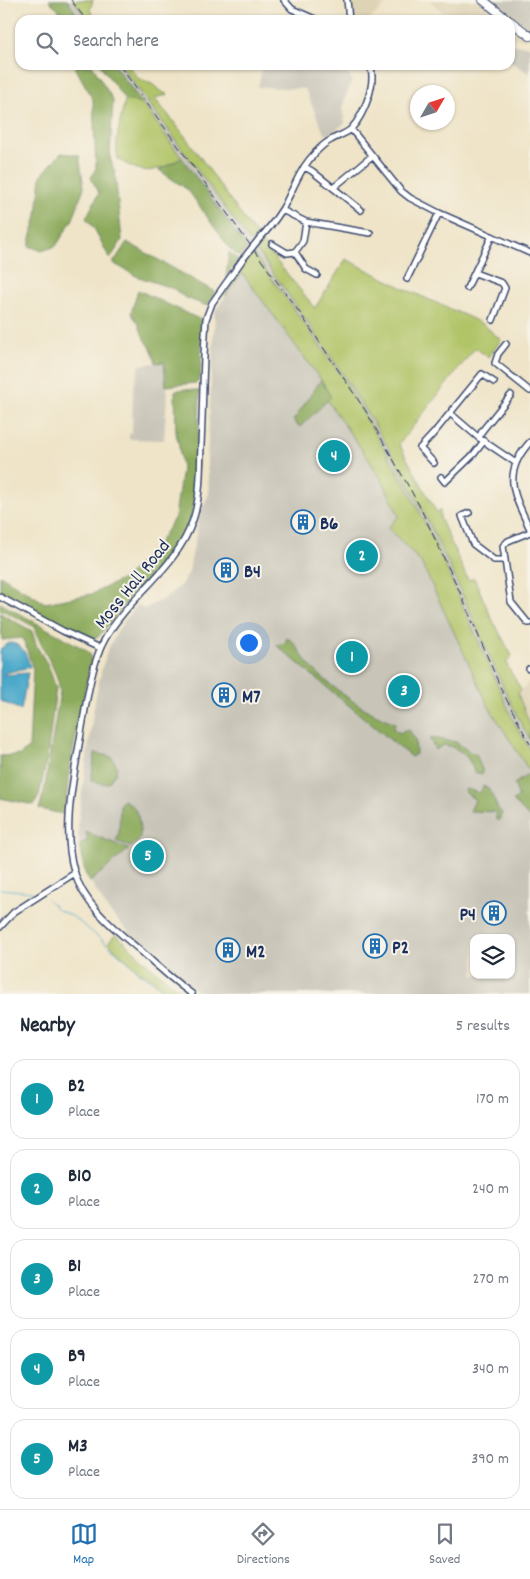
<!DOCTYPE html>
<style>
:root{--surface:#fff;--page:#f6f6f7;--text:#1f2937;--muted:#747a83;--line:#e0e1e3;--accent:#1f6fb2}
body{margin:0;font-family:Dekko,sans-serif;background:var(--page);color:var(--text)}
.controls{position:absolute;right:15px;bottom:15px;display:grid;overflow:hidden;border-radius:10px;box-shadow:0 1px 4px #0004}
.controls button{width:45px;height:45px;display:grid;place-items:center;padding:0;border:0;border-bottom:1px solid var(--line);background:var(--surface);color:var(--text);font:25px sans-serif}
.compass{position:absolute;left:410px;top:85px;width:45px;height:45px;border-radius:50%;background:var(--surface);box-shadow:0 1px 4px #0004;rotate:51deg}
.you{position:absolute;left:248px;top:642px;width:18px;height:18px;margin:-12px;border:4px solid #fff;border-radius:50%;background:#1a73e8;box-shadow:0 0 0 8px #1a73e833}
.badge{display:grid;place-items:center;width:32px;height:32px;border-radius:50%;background:var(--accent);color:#fff;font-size:16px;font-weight:700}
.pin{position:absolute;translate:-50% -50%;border:2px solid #fff;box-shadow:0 1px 5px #0006}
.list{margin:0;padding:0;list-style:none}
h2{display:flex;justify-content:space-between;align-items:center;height:65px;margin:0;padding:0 20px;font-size:21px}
h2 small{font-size:16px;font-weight:400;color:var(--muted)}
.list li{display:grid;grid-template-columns:32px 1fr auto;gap:15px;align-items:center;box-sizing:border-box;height:80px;margin:0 10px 10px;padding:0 10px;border:1px solid var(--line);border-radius:15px}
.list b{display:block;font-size:19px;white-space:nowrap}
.list p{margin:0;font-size:16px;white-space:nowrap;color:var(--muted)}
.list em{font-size:16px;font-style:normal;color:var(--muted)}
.icon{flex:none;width:28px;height:28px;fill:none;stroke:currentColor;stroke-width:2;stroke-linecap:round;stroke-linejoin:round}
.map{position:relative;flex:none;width:530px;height:994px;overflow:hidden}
.search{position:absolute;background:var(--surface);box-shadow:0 1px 4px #0004;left:15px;right:15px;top:15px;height:55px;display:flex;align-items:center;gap:12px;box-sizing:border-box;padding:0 18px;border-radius:15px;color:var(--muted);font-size:19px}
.sheet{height:515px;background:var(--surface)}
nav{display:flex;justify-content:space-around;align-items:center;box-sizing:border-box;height:70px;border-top:1px solid var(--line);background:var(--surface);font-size:14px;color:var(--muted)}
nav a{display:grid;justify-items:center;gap:2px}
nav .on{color:var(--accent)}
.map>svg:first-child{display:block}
</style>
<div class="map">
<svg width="530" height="994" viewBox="0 0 530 994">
<rect width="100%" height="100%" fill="#f7f3e8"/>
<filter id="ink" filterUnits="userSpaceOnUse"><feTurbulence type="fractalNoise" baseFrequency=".02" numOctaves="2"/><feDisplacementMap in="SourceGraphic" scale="10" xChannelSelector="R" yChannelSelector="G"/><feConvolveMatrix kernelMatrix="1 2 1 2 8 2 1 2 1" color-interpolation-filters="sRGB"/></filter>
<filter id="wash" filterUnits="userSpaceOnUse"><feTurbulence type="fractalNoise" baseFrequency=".0096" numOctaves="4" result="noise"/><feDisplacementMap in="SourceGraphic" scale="20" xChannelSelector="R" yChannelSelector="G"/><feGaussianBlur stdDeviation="1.12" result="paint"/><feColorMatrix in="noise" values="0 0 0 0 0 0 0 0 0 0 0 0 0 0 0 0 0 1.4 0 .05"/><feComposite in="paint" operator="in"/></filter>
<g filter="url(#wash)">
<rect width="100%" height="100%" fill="#efe4c8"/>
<path fill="#dfd3b6" d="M352,0H390L369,20H353Z
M429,0H479L504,20H452Z
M510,25L528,39H510Z
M530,681V725L518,694Z"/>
<path fill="#c8c4b8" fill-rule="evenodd" d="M67,0H73L88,20H81Z
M493,0H530V29Z
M510,45L530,46V74L510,61Z
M114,65H121L181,147L251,243L247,248Z
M263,65H342L352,80L342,107L345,123L329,135L324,133L305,89L258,87Z
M255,248L328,351L357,394L389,449L417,500L464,596L490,659L530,740V750L514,722L436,545L409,491L344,380L304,323L252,252Z
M242,273L324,384L384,484L489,707L530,772V994H201L136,940L108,910L85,873L79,846L78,823L94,706L102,668L108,649L117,632L125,620L138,605L144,609L165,598L181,585L189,572L200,513L209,494L207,460L215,311ZM474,938H511V975H474Z
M164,362L167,394L164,440L129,439V434L132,433L133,390L140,365Z"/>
<path fill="#b1c468" stroke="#667a63" d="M73,0H93L90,10L96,20H88Z
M121,65H128L139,79L152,84L159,90L168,95L154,98C192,141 222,191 257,236L251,243Z
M125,100L142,103L182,158C155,172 145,177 118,159C114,140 121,119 125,100Z
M261,242L315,308L346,259L407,290L473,319L484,325L501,340L489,357L475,348L399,444L437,513L440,510V518L468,580L474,578L491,617L512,656L506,663L521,690L518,694L530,725V740C504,693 485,644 463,596C449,563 433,531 417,500C371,411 314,330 255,248Z
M252,252L304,323L344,380L409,491L436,545L514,722L530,750V772L489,707L421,562L388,528L399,516L384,484L369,460L327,400L324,384L242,273L225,296L240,267Z
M116,934L148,964L184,994C181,994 175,994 172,994C160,990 152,975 141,973L108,943Z"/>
<path fill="#8caa5c" stroke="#546c5d" d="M49,0H67L81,20H67Z
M81,65H92L113,100L110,158L115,173L122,240L110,259L94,228L86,218L99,193L91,178L96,168L93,100L75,67Z
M100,65H114L142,103L125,100Z
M61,153L79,155L84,187L73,219L56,246L42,251L29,246L37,215L41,176Z
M182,158L247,248L240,257L230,249L188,190L159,170Z
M127,242L215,292L207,306L184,297L174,289L136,276L113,263Z
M229,252L238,260L226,277Z
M138,290L201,320L203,324L200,377L199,381L196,383L166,386L164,362L156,363L152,350L143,336L138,323L131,313Z
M321,380L331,397L300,427L293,421Z
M184,389L200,391L196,498C185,548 166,561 133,596C121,609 110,624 98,637C92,641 87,639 80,637L0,594V575L45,603L92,594L125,578L158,544L175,517L182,468L178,440L176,435L175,391Z
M0,603L86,650L90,654L91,660L69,771L65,813L63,814L39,809L44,792L60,691C58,668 40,650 35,627L0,609Z
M0,613L32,631L37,647L48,665L56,688L47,758L39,796L34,805L0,798V756L20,755L29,747L33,669L23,638L2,640Z
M287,638C295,640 304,661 311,667C336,691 363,711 395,723L393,729L400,733L405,730H409L415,739L416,754L411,757L276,645L285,643Z
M433,738L456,742L470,752L476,754L483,772L482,774L474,772C471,758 459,747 444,745L435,750L430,739Z
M95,753L112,757C120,771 117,772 108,783L103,784L91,780Z
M530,773V818L513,801L519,797L514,784Z
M483,786C492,789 491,795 495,802C496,806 499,810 502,813L499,820H496V812L470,811L475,800L464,791L466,789L480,793Z
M123,800C140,806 140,824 140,839L131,847L116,841L119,833L120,804Z
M86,832L129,849L90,882L85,873L79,846L88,839Z"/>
<path fill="#4ba9ca" stroke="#336c94" d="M9,643C23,643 27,656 30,667L5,673L3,675L28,673L21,710L0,701V651L1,648Z"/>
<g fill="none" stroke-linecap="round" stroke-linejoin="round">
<path stroke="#4ba9ca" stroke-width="1" d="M0,889L32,892
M47,899L58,910L72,916L102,940L134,967L138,973L149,979L169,994"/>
</g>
</g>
<g filter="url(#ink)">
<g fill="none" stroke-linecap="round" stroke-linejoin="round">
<g stroke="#3b4a6e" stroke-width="8">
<path id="minor" d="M284,0L292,9L317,20
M347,0L349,20
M351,129L401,191L410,198L439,213L530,253
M305,167L312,171L361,210
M333,188L372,156
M282,210L306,222L370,233
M259,239C268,230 276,219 283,208C290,195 296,180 304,167C310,158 321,145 331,140C337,136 346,134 351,129C364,115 377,83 370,65
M272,244L287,253L295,252L303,241L306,222
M295,252L306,269L317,275
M475,273L502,283L505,288L493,320
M407,279L439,213
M467,288L492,236
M506,344L498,354L495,363L530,391
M451,414L479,438L516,463
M479,438L482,431L511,395
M530,442C501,474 514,495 530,529
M434,463L420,448L433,434L482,374L494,382
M441,477L445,482L474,454L484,441
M469,513L462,516L473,544L494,560H504
M530,532L508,541L503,546L511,602L528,623H530
M0,597L63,631L100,648
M529,669H530
M0,927L14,912L75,873
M192,994C174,981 158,967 142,952C116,930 84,906 74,871C62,829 73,781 80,739C85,711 91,663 105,639C130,595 177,568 193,520C201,496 200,470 201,445C203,403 203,361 206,319L212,303L243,259"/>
</g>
<g stroke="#3b4a6e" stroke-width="10">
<path id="highway" d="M483,0L508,20
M510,21L530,36"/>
</g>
<use href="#minor" stroke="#fff" stroke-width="5"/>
<use href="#highway" stroke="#fff" stroke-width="8"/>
<path stroke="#1b2f5e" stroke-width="1" stroke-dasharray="8 4" stroke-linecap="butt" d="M71,0L86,20
M119,65L302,316L367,413L419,505L459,590L502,691L530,744"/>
<g stroke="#3b4a6e" stroke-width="8" stroke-linecap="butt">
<path id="minor-bridge" d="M243,259L259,239"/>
</g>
<use href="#minor-bridge" stroke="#fff" stroke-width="5"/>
</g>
</g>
<defs>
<g id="building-ring" transform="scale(1.25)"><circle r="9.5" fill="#f7f3e8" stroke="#1f6fb2" stroke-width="1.5"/><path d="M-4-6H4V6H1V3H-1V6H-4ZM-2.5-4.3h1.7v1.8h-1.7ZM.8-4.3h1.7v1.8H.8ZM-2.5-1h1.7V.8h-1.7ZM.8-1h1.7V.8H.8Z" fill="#1f6fb2"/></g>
</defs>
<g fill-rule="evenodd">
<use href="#building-ring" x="303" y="522"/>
<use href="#building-ring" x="226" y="570"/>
<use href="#building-ring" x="224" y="695"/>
<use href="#building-ring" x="494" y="913"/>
<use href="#building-ring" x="375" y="946"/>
<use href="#building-ring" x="228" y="950"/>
</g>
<g text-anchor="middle" stroke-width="4" stroke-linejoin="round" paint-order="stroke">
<g font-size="19" font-weight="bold" fill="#1b2f5e" stroke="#f7f3e8" text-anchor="start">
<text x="320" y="529">B6</text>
<text x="244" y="577">B4</text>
<text x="242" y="702">M7</text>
<text x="476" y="920" text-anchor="end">P4</text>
<text x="392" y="953">P2</text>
<text x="246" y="957">M2</text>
</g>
<g font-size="19" fill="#1b2f5e" stroke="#f7f3e8">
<text transform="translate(131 583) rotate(-51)" y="7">Moss Hall Road</text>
</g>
</g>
</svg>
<div class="controls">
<button><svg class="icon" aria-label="layers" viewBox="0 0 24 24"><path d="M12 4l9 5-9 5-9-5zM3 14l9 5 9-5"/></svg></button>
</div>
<svg class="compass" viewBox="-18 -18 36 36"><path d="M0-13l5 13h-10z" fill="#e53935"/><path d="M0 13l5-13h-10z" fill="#747a83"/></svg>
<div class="you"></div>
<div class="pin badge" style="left:352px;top:657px;background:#0f9aa8">1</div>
<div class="pin badge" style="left:362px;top:556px;background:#0f9aa8">2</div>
<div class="pin badge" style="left:404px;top:691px;background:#0f9aa8">3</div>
<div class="pin badge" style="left:334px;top:456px;background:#0f9aa8">4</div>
<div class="pin badge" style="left:148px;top:856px;background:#0f9aa8">5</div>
<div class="search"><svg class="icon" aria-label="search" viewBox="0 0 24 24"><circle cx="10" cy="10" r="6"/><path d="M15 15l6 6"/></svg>Search here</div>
</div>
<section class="sheet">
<h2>Nearby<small>5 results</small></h2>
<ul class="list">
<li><span class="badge" style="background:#0f9aa8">1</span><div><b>B2</b><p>Place</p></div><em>170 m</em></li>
<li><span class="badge" style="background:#0f9aa8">2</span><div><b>B10</b><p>Place</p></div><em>240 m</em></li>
<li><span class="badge" style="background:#0f9aa8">3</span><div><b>B1</b><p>Place</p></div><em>270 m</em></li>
<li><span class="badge" style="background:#0f9aa8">4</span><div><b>B9</b><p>Place</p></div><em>340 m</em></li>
<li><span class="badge" style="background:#0f9aa8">5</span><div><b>M3</b><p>Place</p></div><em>390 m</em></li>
</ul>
</section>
<nav>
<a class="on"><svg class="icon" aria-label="map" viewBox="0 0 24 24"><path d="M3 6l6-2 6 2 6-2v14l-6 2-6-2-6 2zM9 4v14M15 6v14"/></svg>Map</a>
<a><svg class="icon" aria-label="directions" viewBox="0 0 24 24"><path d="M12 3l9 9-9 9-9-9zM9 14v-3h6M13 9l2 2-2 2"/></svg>Directions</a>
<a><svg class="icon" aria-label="saved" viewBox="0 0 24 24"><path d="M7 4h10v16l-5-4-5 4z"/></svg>Saved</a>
</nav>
